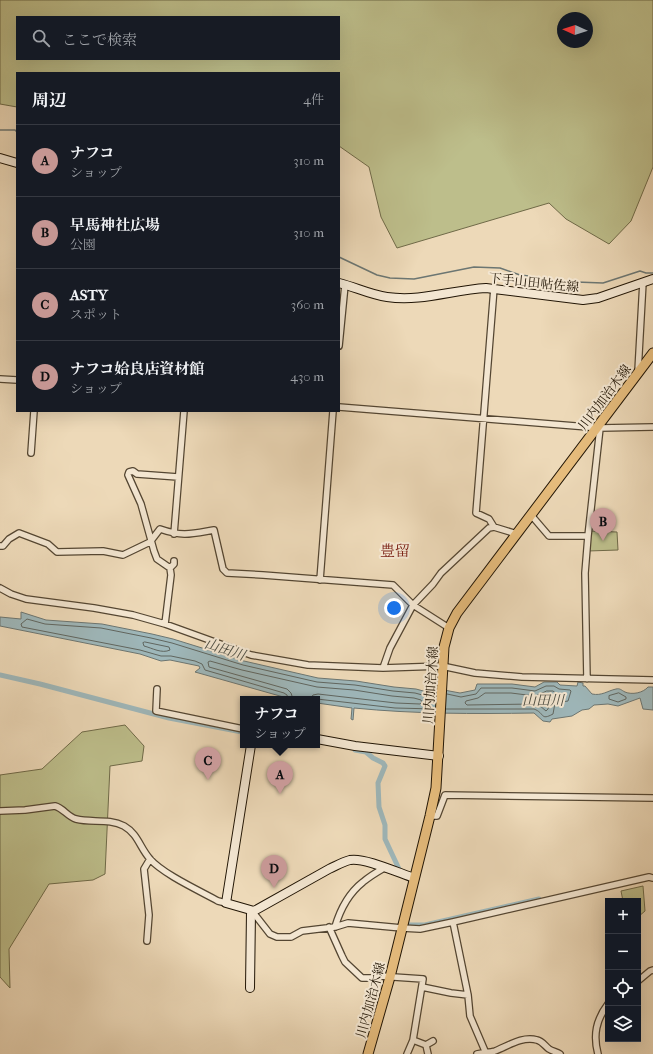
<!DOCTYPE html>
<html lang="ja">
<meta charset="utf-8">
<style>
:root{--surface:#171b24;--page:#20242c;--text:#f1f3f6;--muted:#9ea1a6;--line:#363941;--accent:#c59692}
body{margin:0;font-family:"IM FELL French Canon","Noto Serif JP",serif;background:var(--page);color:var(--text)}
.controls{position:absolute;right:12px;bottom:12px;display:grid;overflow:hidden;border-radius:0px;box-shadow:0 4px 16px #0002}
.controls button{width:36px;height:36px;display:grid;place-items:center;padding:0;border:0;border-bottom:1px solid var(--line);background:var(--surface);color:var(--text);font:20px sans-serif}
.compass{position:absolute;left:557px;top:12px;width:36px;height:36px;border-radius:50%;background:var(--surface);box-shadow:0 4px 16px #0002;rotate:273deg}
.you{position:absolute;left:394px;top:608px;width:14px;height:14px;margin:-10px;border:3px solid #fff;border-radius:50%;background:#1a73e8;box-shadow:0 0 0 6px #1a73e833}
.badge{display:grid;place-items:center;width:26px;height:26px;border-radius:50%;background:var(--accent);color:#111;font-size:13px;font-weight:700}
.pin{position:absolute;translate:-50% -33px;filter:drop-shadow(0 1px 2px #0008)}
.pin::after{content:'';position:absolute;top:21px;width:14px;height:12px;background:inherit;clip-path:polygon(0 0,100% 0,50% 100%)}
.popup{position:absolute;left:240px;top:696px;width:80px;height:52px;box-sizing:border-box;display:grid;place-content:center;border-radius:0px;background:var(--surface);filter:drop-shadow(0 1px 3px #0005);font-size:13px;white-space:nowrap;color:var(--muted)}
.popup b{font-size:15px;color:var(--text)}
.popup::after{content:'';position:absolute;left:50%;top:100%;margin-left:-8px;border:8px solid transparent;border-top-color:var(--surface)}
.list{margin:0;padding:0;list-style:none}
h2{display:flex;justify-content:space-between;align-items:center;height:52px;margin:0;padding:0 16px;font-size:17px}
h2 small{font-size:13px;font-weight:400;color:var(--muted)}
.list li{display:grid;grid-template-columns:26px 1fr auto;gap:12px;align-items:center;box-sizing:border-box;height:72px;padding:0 16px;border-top:1px solid var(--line)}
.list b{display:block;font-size:15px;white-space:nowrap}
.list p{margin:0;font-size:13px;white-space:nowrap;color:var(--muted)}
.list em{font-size:13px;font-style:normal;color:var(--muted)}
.icon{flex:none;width:22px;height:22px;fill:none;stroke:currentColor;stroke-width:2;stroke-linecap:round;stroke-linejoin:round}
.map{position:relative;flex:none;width:653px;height:1054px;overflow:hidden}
.search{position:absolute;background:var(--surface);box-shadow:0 4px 16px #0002;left:16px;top:16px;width:324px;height:44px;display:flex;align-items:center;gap:10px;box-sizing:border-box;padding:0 14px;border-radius:0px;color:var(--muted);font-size:15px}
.panel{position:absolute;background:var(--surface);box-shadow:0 4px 16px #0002;left:16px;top:72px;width:324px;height:340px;border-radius:0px}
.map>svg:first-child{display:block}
</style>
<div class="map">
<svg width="653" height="1054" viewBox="0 0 653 1054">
<rect width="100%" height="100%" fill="#edd9b8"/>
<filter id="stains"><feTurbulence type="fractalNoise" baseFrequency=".005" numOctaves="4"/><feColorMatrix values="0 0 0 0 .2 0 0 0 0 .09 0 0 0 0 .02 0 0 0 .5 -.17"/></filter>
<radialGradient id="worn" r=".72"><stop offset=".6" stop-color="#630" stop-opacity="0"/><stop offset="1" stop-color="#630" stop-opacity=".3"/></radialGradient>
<path fill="#bdbe8b" stroke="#6f6a48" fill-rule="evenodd" d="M0,0H653V167L631,221L609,244L566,219L549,203L397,248L381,217L369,167L339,146V73H17V107L0,104ZM17,17H339V59H17ZM563,18H587V42H563Z
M590,531L617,532L618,550L588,551Z
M125,725L144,746L142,761L110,766L105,874L93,880L49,884L9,949L10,988L0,977V775L42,769L82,732Z
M643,886L645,911L638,917V901H623L621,891Z"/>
<path fill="#9eb7ba" stroke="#6c7672" d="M21,612L46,620L102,624L152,634L173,639L244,661L318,678L356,681L394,687L416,689L427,692L434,693L444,690L460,693L475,690L477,684H512L535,687L544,682H557L560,685L577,686L578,682L583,683V686H585L592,694C602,696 607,691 616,689C620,688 621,690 625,692C632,695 643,693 648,687H653V710L643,709L640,698L618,706L608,704L594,705L589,709L582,710L572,716L552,719L550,722L543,721L534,713C474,714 414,714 354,708L353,720L351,719L352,708L317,703V699L287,698L195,672L200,668L199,666L170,660L161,661L140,654L0,626V617L21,619Z"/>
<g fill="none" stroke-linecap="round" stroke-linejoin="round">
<path stroke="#606660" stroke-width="1" d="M145,642L169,647L170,650C162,654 152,648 144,646L143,643Z
M547,691H553L558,695L550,701L548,709L546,711L539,705L534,704L467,705L465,703L466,701L478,698L485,693H511L535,696Z
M619,693L626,697V699L618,702L609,699V696Z
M288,699L287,695L284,693L205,670L202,664L195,661L171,656H161L140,650L22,627L21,624L27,619L45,624L101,628L151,638L172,643L243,665L317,682L355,685L393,691L415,693L426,696H436
M293,699L291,693L287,689L209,667L208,662L210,661L242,670L317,687L354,690L392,696L414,698L421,700L422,702L420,704L396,703L318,694L313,695L310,699
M317,699L395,708L435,709
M446,709H534C545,713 540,721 553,714L555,703L568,701L571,691L570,690L559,689L554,686H546L535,691L512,688H481L476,694L461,697L447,694"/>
<path stroke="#6c7672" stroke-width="1.5" d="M0,130H15L17,132
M339,257L377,275L390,278L414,279L474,267L500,268L520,275L529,276L534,282L550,286L562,287L576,282L603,283L640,271L646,273H653"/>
<path stroke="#9eb7ba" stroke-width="5" d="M0,675L40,684L169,718L242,732
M355,750L366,752L373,758L383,763L385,766L378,783L379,807L385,825V839L399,869
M407,921L406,925H425L539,899"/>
<g stroke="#544632" stroke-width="8">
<path id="street" d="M339,346L345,285
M638,371L643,282
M0,379L17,380
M339,407L600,428L653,427
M31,453L34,411
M531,515L549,536H588
M494,527L489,519L476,513L494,288
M174,534L184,411
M0,546H3L9,539L19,533L48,544L57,552L103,551L123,555L150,542L160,529C183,537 191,534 214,530L223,569L227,573L263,575L393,585L413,605L449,628
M170,568L174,564V561
M320,580L333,411
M0,588L11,594L26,599L94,608L133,615L165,624L251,655L308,665L383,668L442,666L475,673L522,677L653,680
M165,624L171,575L170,568L157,559L154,551L141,504L128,475L129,472L133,471L137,474L178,477
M383,668L390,648L413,605L433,584L441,573L489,528L494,527L517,534
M587,679L585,573L588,536L600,428
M157,689L156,711L243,729
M0,811L25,810L55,806C63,808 68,817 76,819C91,823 109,818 124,826C138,834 140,848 150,859C163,874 200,891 218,901L226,903
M430,816H437L445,795L653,798
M252,911L270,934L277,937H291L302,931L335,927L348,923L402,928L420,929L453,922L649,877L653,878
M453,922L468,995L470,1016L485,1051
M329,927L342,956L345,962L362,978H374L379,976L423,979L413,1040L407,1054
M335,927C340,910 349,893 363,882C369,877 377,872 384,868
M147,941L149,915L144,869L150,859
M638,981L650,971L653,970
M422,987L451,993L468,995
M413,1040L426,1045L428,1054
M426,1045L433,1041
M477,1054C484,1052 489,1053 495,1051C508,1046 522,1036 537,1040C542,1041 545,1046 549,1049C552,1051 557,1052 560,1054
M598,1054C593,1035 596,1020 608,1004"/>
</g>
<g stroke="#211505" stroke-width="10">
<path id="secondary" d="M0,158L17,163
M339,283C355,287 371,295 387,297C421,302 452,290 486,288L583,300L598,298L653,279
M317,739L355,746L439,756
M251,745L226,903L254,911L329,869C336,866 342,862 350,860C364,857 399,873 414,878
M250,988L251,911"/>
</g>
<g stroke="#211505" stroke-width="11">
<path id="primary" d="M368,1054L390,977L430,816L436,788L444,647L449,628L457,613L653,353"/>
</g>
<use href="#street" stroke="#f3e6d1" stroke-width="5.5"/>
<use href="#secondary" stroke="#f3e6d1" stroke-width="8"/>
<use href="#primary" stroke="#e6bc7c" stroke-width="9"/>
</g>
<g text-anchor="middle" stroke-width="4" stroke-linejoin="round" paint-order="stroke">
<g font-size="13" fill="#211505" stroke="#f3e6d1">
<text transform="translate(534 282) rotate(6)" y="5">下手山田帖佐線</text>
<text transform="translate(604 397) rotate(-53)" y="5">川内加治木線</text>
<text transform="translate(430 685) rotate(-86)" y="5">川内加治木線</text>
<text transform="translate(370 1000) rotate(-75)" y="5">川内加治木線</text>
</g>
<g font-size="14" font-style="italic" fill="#4d4e44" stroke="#f3e6d1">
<text transform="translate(225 649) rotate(18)" y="5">山田川</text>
<text x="543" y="705">山田川</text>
</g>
<g font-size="15" fill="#7a1f14" stroke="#f3e6d1">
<text x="395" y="556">豊留</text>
</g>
</g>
<rect width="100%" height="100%" filter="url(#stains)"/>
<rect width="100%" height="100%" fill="url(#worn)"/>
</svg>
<div class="controls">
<button>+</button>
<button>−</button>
<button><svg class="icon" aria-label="locate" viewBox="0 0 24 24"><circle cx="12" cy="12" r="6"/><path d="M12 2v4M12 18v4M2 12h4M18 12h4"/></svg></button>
<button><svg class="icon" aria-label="layers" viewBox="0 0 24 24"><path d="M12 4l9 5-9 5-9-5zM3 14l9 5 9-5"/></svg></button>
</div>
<svg class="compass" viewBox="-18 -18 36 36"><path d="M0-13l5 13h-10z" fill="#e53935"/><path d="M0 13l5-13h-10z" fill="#9ea1a6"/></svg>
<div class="you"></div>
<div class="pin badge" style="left:280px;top:794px">A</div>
<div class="popup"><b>ナフコ</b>ショップ</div>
<div class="pin badge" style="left:603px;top:541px">B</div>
<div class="pin badge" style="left:208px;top:780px">C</div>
<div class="pin badge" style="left:274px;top:888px">D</div>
<div class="search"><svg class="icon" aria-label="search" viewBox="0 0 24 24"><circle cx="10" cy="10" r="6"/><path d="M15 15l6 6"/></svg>ここで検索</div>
<section class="panel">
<h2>周辺<small>4件</small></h2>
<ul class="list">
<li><span class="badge">A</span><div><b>ナフコ</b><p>ショップ</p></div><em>310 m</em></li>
<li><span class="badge">B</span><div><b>早馬神社広場</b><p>公園</p></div><em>310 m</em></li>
<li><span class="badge">C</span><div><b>ASTY</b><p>スポット</p></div><em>360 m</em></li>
<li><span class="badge">D</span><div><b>ナフコ姶良店資材館</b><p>ショップ</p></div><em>430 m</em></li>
</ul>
</section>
</div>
